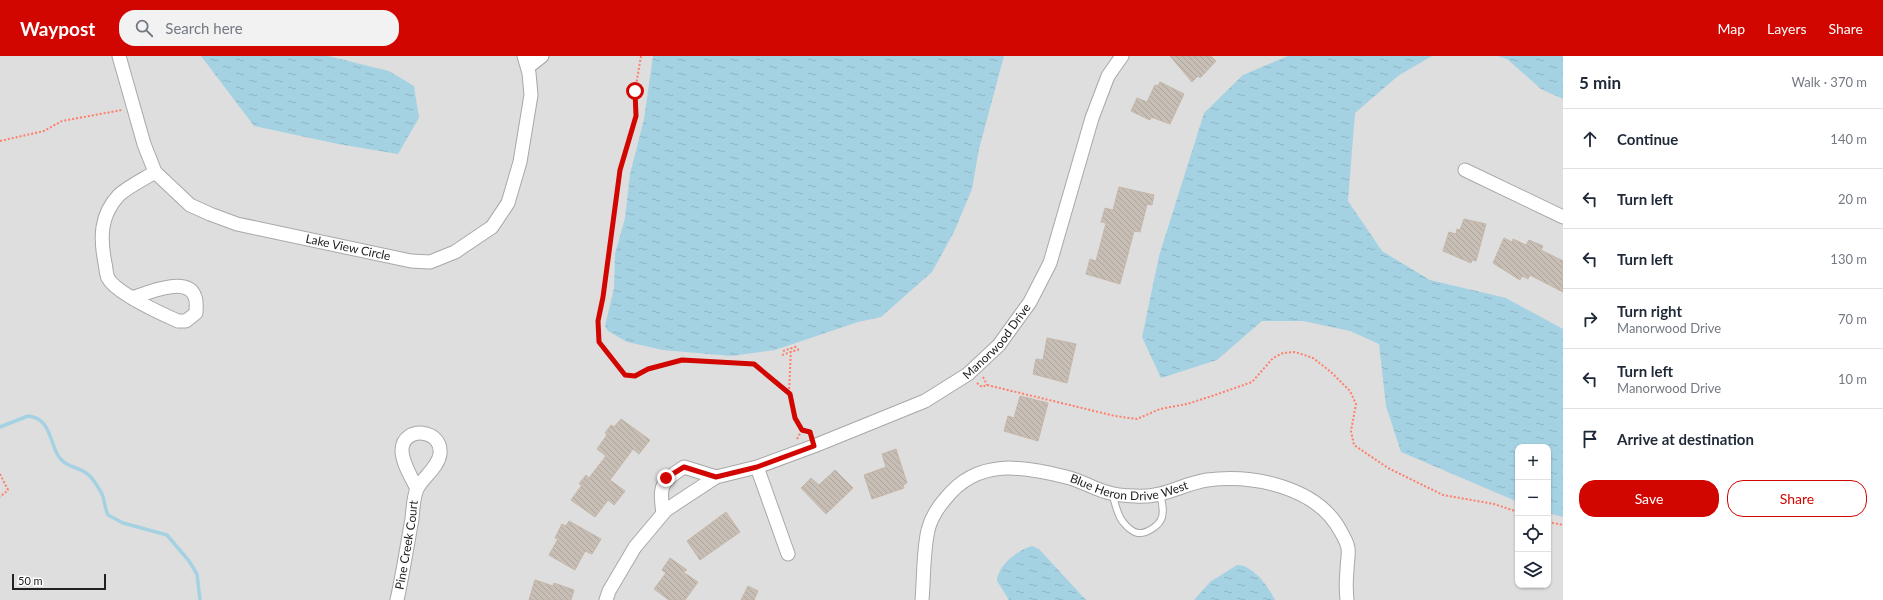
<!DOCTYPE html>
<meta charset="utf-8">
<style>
:root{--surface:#fff;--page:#f2f2f3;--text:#1f2937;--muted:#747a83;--line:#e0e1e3;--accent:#d20600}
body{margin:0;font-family:Lato,sans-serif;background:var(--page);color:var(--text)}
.controls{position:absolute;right:12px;bottom:12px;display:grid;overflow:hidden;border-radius:8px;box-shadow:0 1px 3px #0004}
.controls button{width:36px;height:36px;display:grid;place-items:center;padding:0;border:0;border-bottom:1px solid var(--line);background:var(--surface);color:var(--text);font:20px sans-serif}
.scale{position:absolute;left:12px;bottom:10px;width:94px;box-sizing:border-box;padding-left:4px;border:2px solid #212121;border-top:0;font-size:11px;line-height:14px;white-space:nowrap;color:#212121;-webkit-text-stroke:3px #fff;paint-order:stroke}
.stop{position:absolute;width:12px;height:12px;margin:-9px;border:3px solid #d20600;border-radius:50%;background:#fff}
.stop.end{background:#d20600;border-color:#fff;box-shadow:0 1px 4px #0008}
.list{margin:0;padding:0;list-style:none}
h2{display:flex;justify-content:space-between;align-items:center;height:52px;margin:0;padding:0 16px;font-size:17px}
h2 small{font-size:13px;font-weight:400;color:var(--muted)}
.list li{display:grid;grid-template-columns:26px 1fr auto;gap:12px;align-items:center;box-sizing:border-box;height:60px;padding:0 16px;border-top:1px solid var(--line)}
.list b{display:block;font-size:15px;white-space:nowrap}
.list p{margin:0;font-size:13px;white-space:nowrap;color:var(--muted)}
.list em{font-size:13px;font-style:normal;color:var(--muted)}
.actions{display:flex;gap:8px;padding:12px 16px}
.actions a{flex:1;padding:9px 0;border:1px solid var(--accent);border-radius:16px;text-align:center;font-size:14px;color:var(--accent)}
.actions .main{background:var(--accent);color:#fff}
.icon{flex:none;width:22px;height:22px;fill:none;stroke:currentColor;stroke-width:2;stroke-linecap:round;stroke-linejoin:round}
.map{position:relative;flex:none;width:1563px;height:544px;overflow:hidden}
header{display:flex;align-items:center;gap:24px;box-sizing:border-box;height:56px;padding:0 20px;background:var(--accent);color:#fff}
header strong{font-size:19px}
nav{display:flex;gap:22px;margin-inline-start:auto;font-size:14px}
.search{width:280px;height:36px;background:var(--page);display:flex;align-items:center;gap:10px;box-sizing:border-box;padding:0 14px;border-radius:16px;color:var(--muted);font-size:15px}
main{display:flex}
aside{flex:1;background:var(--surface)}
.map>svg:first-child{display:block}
</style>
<header>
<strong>Waypost</strong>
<div class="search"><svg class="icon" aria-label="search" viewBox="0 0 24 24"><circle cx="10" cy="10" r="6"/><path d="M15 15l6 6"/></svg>Search here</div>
<nav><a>Map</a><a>Layers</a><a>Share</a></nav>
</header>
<main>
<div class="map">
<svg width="1563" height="544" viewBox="0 0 1563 544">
<defs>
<pattern id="water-ripples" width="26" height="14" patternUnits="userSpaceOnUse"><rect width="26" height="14" fill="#a5d2e2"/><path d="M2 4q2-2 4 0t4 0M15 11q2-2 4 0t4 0" fill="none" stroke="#8eb4c2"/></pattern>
<pattern id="building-back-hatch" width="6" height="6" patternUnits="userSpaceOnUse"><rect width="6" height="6" fill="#c7beb6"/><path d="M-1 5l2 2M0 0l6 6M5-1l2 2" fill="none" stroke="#aba39c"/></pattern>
</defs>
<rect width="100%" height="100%" fill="#f2efe7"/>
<path fill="#dfdede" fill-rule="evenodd" d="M0,0H1563V544H0ZM1518,391H1548V529H1518Z"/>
<path fill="url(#water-ripples)" d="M201,0H328L389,15L414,30L419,62L398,98L338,88L254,70Z
M653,0H1004L979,93L972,133L954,176L932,216L881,261L858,266L775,294L731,300L663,294L627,286L608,275L605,270L614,232L615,198L625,162L630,118L644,63Z
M1288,0H1432L1398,20L1355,57L1348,145L1382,195L1430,224L1506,242L1563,273V461L1548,457V391H1518V446L1401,396L1386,350L1379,288L1350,275L1303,265H1262L1217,304L1161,322L1142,281L1159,200L1204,57L1243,19Z
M1498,0H1563V43L1541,33L1507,3Z
M1032,490L1039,493L1086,544H1009L997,525C998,509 1018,494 1032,490Z
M1237,509C1253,509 1269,531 1275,544H1194L1210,526Z"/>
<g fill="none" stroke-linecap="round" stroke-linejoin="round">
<path stroke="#a5d2e2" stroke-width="3.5" d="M0,371L28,360C51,362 49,386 59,401C68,414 83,409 94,425C97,430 102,436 103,441C105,447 105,453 108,459L123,467L167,479L189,505L197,518L200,544"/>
</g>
<path fill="url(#building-back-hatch)" stroke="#c5b6a8" d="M1170,0H1211L1216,5L1200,22L1198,20L1192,26Z
M1160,26L1184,38L1170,68L1151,61L1150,64L1131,55L1137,42L1147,46L1155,29L1158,30Z
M1119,131L1154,139L1152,149L1147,148L1140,176L1134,175L1120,228L1086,218L1090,203L1096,205L1106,167L1101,166L1105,152L1113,154Z
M1464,163L1486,168L1476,205L1472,204L1471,207L1443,195L1449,176L1456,178L1457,173L1460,174Z
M1504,182L1512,186L1513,183L1526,189L1529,184L1543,190L1541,194L1563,205V236L1530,219L1528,223L1522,220L1520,224L1493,207Z
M1047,282L1076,288L1067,327L1033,318L1036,303L1043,304Z
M1020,340L1048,347L1038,385L1004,375L1008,360L1014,362Z
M621,363L650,384L639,398L633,393L610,424L625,435L614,449L608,444L595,461L571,444L582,429L579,428L586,419L589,422L606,400L597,393L607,379L605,377L611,369L614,371Z
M896,393L907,427L903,429L904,432L872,443L864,419L886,411L882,398Z
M835,414L853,432L826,458L801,432L811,422L819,429Z
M726,456L740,476L700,504L687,485Z
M569,465L601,483L592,498L585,495L575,514L549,499L558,483L555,482L562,468L566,470Z
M670,502L687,514L683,516L698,526L685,544H669L654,533L666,517L662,514Z
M535,524L553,530L554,527L574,534L571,544H529Z
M748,530L758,535L754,544H741Z"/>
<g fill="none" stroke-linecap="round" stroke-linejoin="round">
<g stroke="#a8a8a8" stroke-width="8">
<path id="service" d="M1112,437C1115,446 1117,459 1123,466C1127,471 1132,476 1138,477C1147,478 1160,469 1162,461C1164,453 1162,446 1160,439"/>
</g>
<g stroke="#a8a8a8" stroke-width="15">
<g id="minor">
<path id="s1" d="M119,0L144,88L155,116L190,149L210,158L237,168L411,205L430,206L455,196L492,171L508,147L520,106L531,39L529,17L524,0"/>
<path d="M528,11L542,0"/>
<path d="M1465,114L1563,161"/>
<path d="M132,242C147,237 188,219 195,241C197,245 196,252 196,257L186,265H178C162,258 116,237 108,222C106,218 106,211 105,207C100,182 100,159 119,139C129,130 144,123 155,116"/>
<path d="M757,411L788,498"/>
<path d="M663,457C659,429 661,426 684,411L716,421"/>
<path id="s2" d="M397,544C403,517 407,490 412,463C413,454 413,442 417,433C423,421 438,412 440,398C443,373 403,369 402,394C402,407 412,422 417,433"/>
<path id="s3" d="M606,544L609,535L635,491L666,454L716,421L757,411L814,390L925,345L968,318L999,289L1030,246L1050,207L1092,62L1108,20L1122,0"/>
<path id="s4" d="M922,544C924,521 923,497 928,474C931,462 938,451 946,442C978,402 1022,410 1066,421C1079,424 1091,431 1103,435C1114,439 1125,440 1136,440C1165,442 1181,428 1207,424C1253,418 1318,431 1341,476C1344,481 1347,487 1348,492C1349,499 1347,507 1347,514C1346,524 1346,534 1347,544"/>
</g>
</g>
<path stroke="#ff7e6b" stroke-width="2" stroke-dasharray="2 2" stroke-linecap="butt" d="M641,0L635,35L636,60L620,114L603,241L598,265L599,286L625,319L635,320L649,313L681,304L754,308L789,337L795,362L802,374L810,377
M0,85L44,75L62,65L122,54
M783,295L798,290
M782,299L800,293
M983,321L987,329
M977,327L982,331L987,329L1115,360L1137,363L1160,353L1187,348L1215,339L1252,326L1273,302L1283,297L1295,296L1313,302L1331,316L1350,335L1356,348L1351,375L1354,389L1388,412L1443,439L1494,448L1518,456
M789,337L791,292
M797,383L802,374
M0,418L8,434L0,441
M1548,466L1563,469"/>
<use href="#service" stroke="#fff" stroke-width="6"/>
<use href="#minor" stroke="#fff" stroke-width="13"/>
</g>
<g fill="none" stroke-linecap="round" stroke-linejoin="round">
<path stroke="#d20600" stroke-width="5" d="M635,35L636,60L620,114L603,241L598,265L599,286L625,319L635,320L648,313L682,304L754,308L790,338L795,362L802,374L810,376L814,390L757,411L716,421L684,411L666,422"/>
</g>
<g text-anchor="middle" stroke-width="3.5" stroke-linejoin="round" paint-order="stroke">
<g font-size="12" fill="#212121" stroke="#fff">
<text dy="4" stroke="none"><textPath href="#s1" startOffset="334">Lake View Circle</textPath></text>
<text dy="4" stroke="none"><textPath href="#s3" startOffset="486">Manorwood Drive</textPath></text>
<text dy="4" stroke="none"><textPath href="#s4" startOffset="303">Blue Heron Drive West</textPath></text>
<text dy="4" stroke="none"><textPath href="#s2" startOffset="56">Pine Creek Court</textPath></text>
</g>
</g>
</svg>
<div class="controls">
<button>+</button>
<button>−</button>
<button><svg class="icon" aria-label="locate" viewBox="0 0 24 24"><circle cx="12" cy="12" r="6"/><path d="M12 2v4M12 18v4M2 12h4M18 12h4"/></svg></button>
<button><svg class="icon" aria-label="layers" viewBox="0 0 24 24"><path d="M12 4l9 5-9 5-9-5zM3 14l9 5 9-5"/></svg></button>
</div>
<div class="scale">50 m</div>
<div class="stop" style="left:635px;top:35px"></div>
<div class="stop end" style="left:666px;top:422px"></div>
</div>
<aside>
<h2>5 min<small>Walk · 370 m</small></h2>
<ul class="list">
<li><svg class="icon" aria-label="ahead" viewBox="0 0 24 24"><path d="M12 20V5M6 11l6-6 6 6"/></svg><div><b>Continue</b></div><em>140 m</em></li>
<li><svg class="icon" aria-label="left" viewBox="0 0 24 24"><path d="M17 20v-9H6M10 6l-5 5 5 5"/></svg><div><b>Turn left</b></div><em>20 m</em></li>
<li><svg class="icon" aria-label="left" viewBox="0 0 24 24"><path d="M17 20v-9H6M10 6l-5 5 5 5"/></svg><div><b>Turn left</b></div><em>130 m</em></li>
<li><svg class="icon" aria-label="right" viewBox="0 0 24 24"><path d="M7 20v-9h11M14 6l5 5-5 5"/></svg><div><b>Turn right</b><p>Manorwood Drive</p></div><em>70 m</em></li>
<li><svg class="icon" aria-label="left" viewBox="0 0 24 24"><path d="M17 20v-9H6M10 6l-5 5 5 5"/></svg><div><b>Turn left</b><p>Manorwood Drive</p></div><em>10 m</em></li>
<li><svg class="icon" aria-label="arrive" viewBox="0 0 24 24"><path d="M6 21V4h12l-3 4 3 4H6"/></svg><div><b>Arrive at destination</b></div></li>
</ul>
<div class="actions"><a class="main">Save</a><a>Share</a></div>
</aside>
</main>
